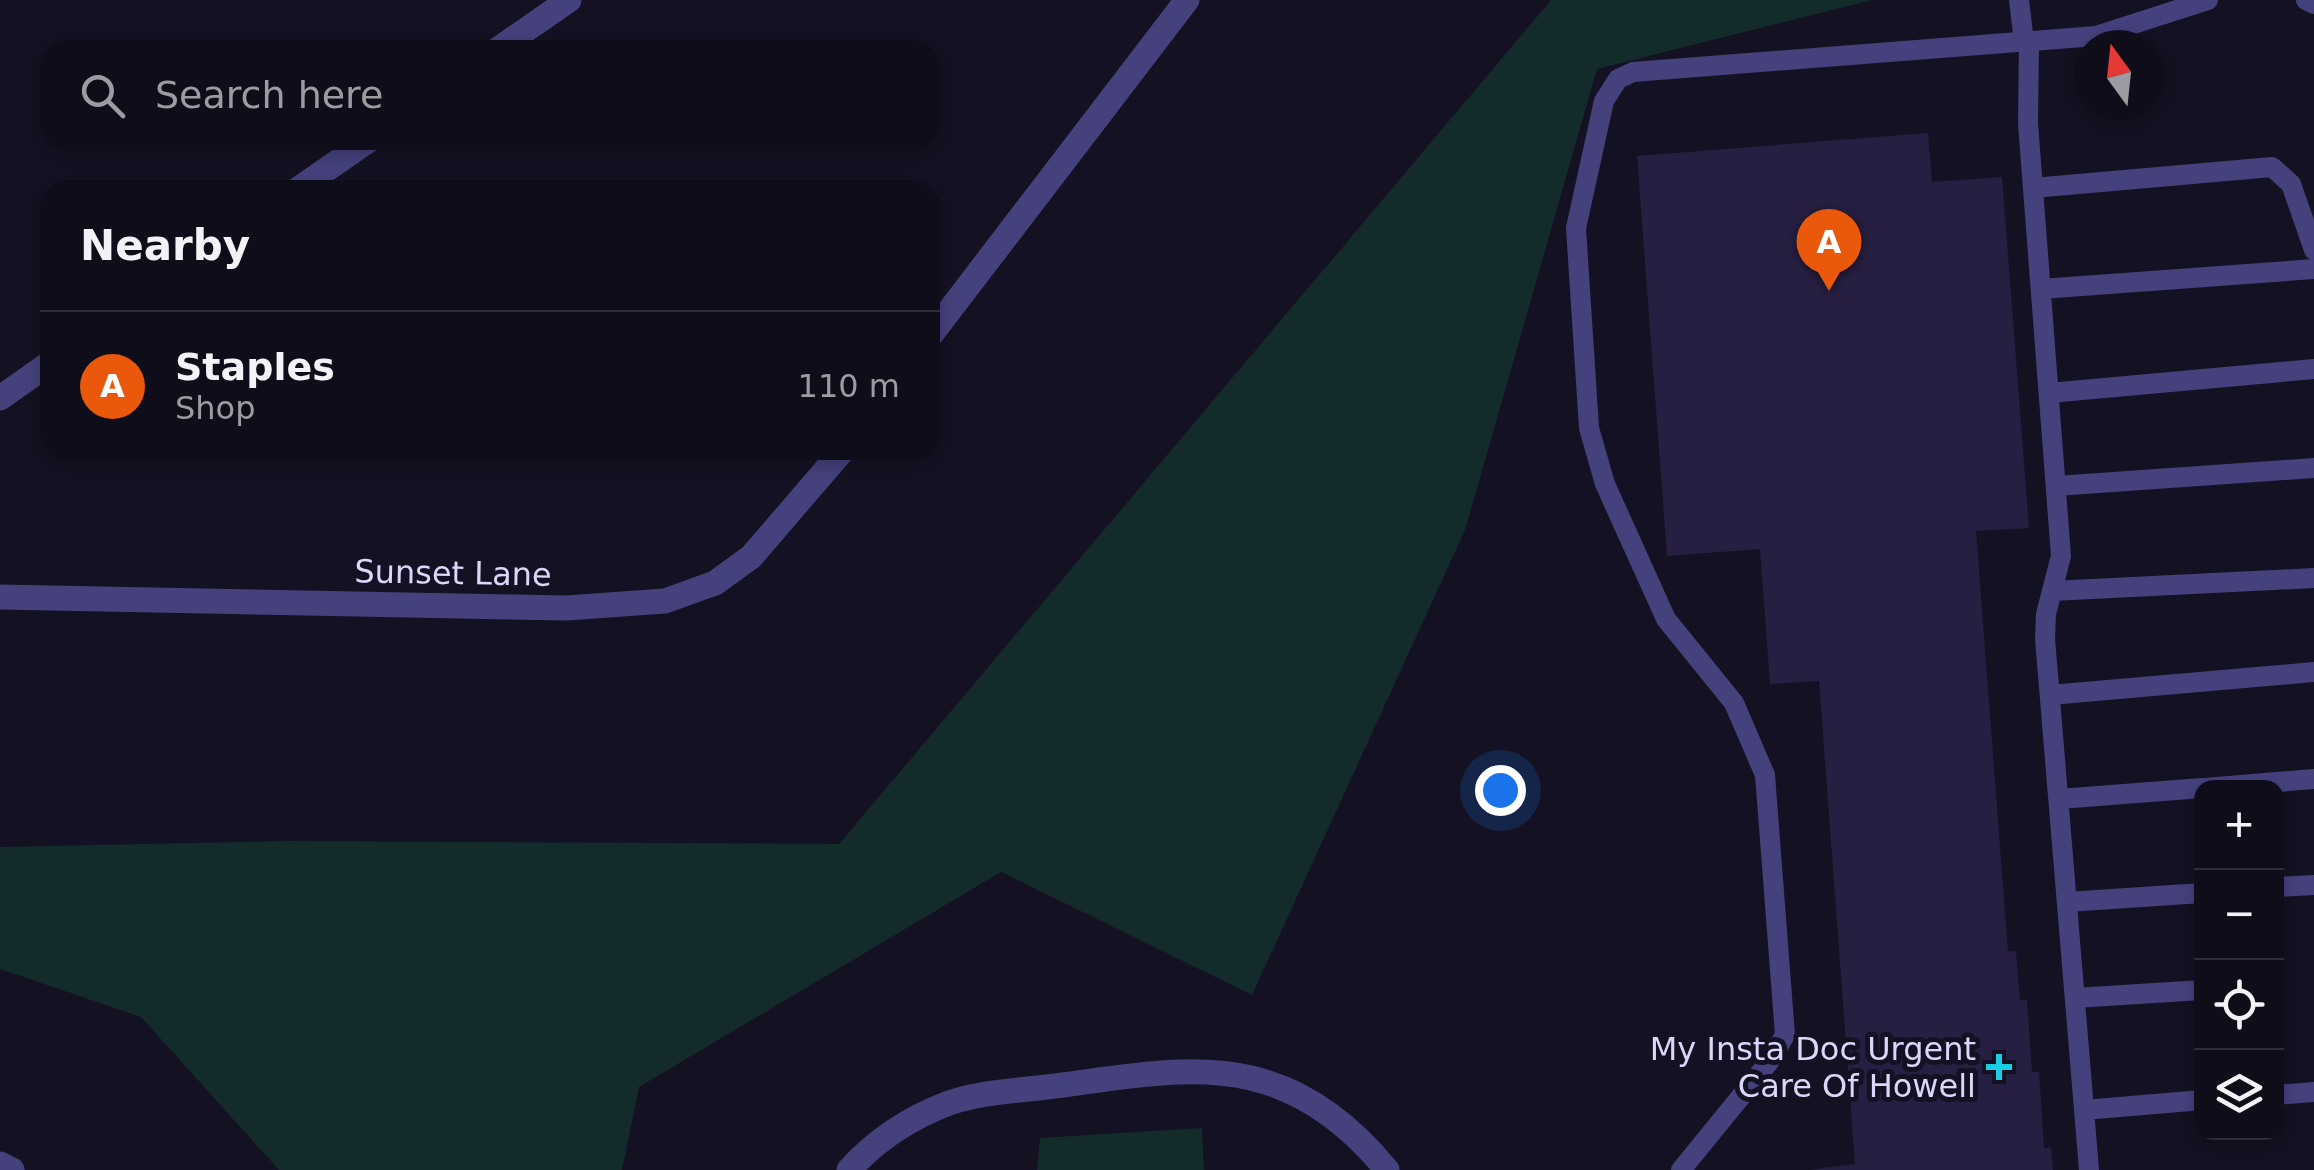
<!DOCTYPE html>
<meta charset="utf-8">
<style>
:root{--surface:#0f0d1a;--page:#181623;--text:#f1f3f6;--muted:#9b9ca2;--line:#2f2d39;--accent:#ea580c}
body{margin:0;font-family:"DejaVu Sans",sans-serif;background:var(--page);color:var(--text)}
.controls{position:absolute;right:30px;bottom:30px;display:grid;overflow:hidden;border-radius:20px;box-shadow:0 5px 15px #0003}
.controls button{width:90px;height:90px;display:grid;place-items:center;padding:0;border:0;border-bottom:2px solid var(--line);background:var(--surface);color:var(--text);font:50px sans-serif}
.compass{position:absolute;left:2074px;top:30px;width:90px;height:90px;border-radius:50%;background:var(--surface);box-shadow:0 5px 15px #0003;rotate:345deg}
.you{position:absolute;left:1500px;top:790px;width:35px;height:35px;margin:-25px;border:8px solid #fff;border-radius:50%;background:#1a73e8;box-shadow:0 0 0 15px #1a73e833}
.badge{display:grid;place-items:center;width:65px;height:65px;border-radius:50%;background:var(--accent);color:#fff;font-size:32px;font-weight:700}
.pin{position:absolute;translate:-50% -82px;filter:drop-shadow(0 2px 5px #0008)}
.pin::after{content:'';position:absolute;top:52px;width:35px;height:30px;background:inherit;clip-path:polygon(0 0,100% 0,50% 100%)}
.list{margin:0;padding:0;list-style:none}
h2{display:flex;justify-content:space-between;align-items:center;height:130px;margin:0;padding:0 40px;font-size:42px}
h2 small{font-size:32px;font-weight:400;color:var(--muted)}
.list li{display:grid;grid-template-columns:65px 1fr auto;gap:30px;align-items:center;box-sizing:border-box;height:150px;padding:0 40px;border-top:2px solid var(--line)}
.list b{display:block;font-size:38px;white-space:nowrap}
.list p{margin:0;font-size:32px;white-space:nowrap;color:var(--muted)}
.list em{font-size:32px;font-style:normal;color:var(--muted)}
.icon{flex:none;width:55px;height:55px;fill:none;stroke:currentColor;stroke-width:2;stroke-linecap:round;stroke-linejoin:round}
.map{position:relative;flex:none;width:2314px;height:1170px;overflow:hidden}
.search{position:absolute;background:var(--surface);box-shadow:0 5px 15px #0003;left:40px;top:40px;width:900px;height:110px;display:flex;align-items:center;gap:25px;box-sizing:border-box;padding:0 35px;border-radius:30px;color:var(--muted);font-size:38px}
.panel{position:absolute;background:var(--surface);box-shadow:0 5px 15px #0003;left:40px;top:180px;width:900px;height:280px;border-radius:30px}
.map>svg:first-child{display:block}
</style>
<div class="map">
<svg width="2314" height="1170" viewBox="0 0 2314 1170">
<rect width="100%" height="100%" fill="#141122"/>
<path fill="#142b2b" d="M1551,0H1872L1597,69L1465,530L1252,995L1001,872L639,1087L622,1170H279L141,1017L0,969V847L288,841L839,844Z
M1202,1128L1204,1170H1037L1040,1138Z"/>
<path fill="#261f41" d="M1928,133L1932,182L2002,177L2029,528L1976,531L2008,952L2016,951L2020,1000H2027L2032,1072H2039L2044,1148L2051,1147L2053,1170H1808L1855,1164L1819,681L1770,684L1760,549L1667,556L1637,156Z"/>
<g fill="none" stroke-linecap="round" stroke-linejoin="round">
<path stroke="#44417c" stroke-width="20" d="M2019,0L2024,42
M2306,0L2314,4
M2029,42L2028,123L2061,556L2046,614L2045,639L2089,1170
M2033,188L2272,167L2291,184L2314,250
M2041,289L2314,269
M2049,393L2314,369
M2056,486L2314,468
M2052,591L2314,578
M2050,695L2314,672
M2205,788L2314,779
M2059,799L2202,788
M2276,887L2314,885
M2067,902L2202,893
M2075,998L2202,990
M2276,1095L2314,1092
M2084,1110L2202,1100
M1681,1170L1769,1062L1785,1035L1765,775L1734,703L1666,619L1605,484L1589,428L1576,228L1604,101L1618,79L1633,72L2096,36L2208,0"/>
<path stroke="#44417c" stroke-width="25" d="M497,50L569,0
M297,190L369,140
M930,336L1187,0
M0,398L50,363
M0,597L566,608L665,601L715,583L751,557L843,450
M0,1164L12,1170
M849,1170C876,1140 912,1117 949,1103C980,1092 1015,1091 1047,1087C1113,1079 1185,1063 1251,1078C1307,1091 1352,1127 1387,1170"/>
</g>
<path fill="#19cde3" stroke="#141122" stroke-width="4" d="M1994 1052h10v10h10v10h-10v10h-10v-10h-10v-10h10z"/>
<g text-anchor="middle" stroke-width="10" stroke-linejoin="round" paint-order="stroke">
<g font-size="32" fill="#dbd6fa" stroke="#141122">
<text transform="translate(453 573) rotate(1)" y="11">Sunset Lane</text>
</g>
<g font-size="32" fill="#dbd6fa" stroke="#141122" text-anchor="end">
<text x="1976" y="1060">My Insta Doc Urgent<tspan x="1976" dy="37">Care Of Howell</tspan></text>
</g>
</g>
</svg>
<div class="controls">
<button>+</button>
<button>−</button>
<button><svg class="icon" aria-label="locate" viewBox="0 0 24 24"><circle cx="12" cy="12" r="6"/><path d="M12 2v4M12 18v4M2 12h4M18 12h4"/></svg></button>
<button><svg class="icon" aria-label="layers" viewBox="0 0 24 24"><path d="M12 4l9 5-9 5-9-5zM3 14l9 5 9-5"/></svg></button>
</div>
<svg class="compass" viewBox="-18 -18 36 36"><path d="M0-13l5 13h-10z" fill="#e53935"/><path d="M0 13l5-13h-10z" fill="#9b9ca2"/></svg>
<div class="you"></div>
<div class="pin badge" style="left:1829px;top:291px">A</div>
<div class="search"><svg class="icon" aria-label="search" viewBox="0 0 24 24"><circle cx="10" cy="10" r="6"/><path d="M15 15l6 6"/></svg>Search here</div>
<section class="panel">
<h2>Nearby<small></small></h2>
<ul class="list">
<li><span class="badge">A</span><div><b>Staples</b><p>Shop</p></div><em>110 m</em></li>
</ul>
</section>
</div>
